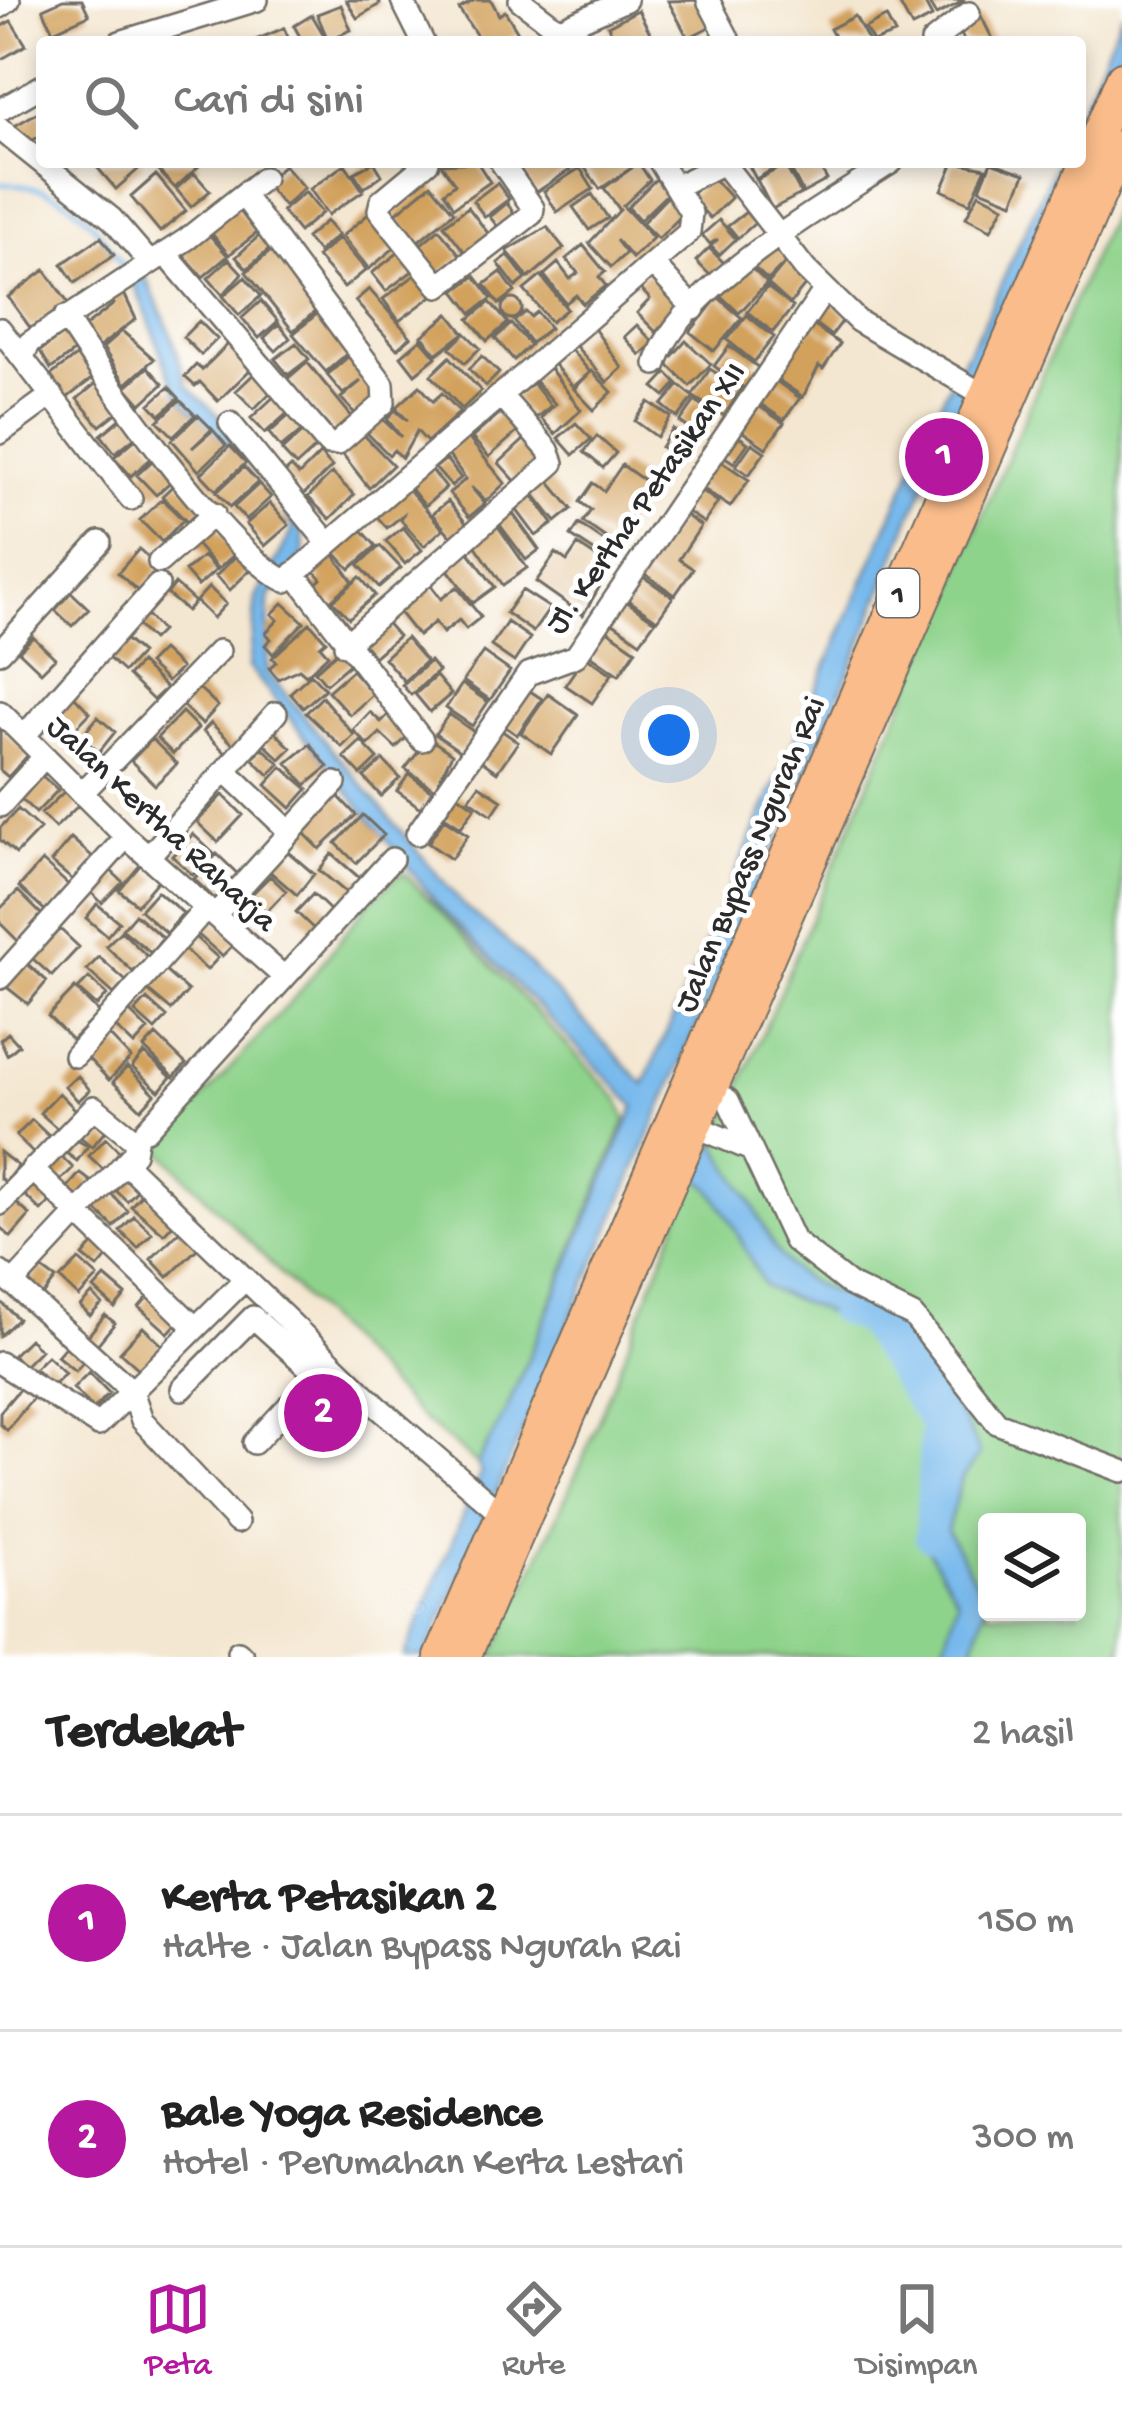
<!DOCTYPE html>
<html lang="id">
<meta charset="utf-8">
<style>
:root{--surface:#fff;--page:#f2f2f2;--text:#222;--muted:#767676;--line:#e0e0e0;--accent:#b5179e}
body{margin:0;font-family:"Gochi Hand",sans-serif;background:var(--page);color:var(--text)}
.controls{position:absolute;right:36px;bottom:36px;display:grid;overflow:hidden;border-radius:12px;box-shadow:0 6px 18px #0003}
.controls button{width:108px;height:108px;display:grid;place-items:center;padding:0;border:0;border-bottom:3px solid var(--line);background:var(--surface);color:var(--text);font:60px sans-serif}
.you{position:absolute;left:669px;top:735px;width:42px;height:42px;margin:-30px;border:9px solid #fff;border-radius:50%;background:#1a73e8;box-shadow:0 0 0 18px #1a73e833}
.badge{display:grid;place-items:center;width:78px;height:78px;border-radius:50%;background:var(--accent);color:#fff;font-size:39px;font-weight:700}
.pin{position:absolute;translate:-50% -50%;border:6px solid #fff;box-shadow:0 3px 12px #0006}
.list{margin:0;padding:0;list-style:none}
h2{display:flex;justify-content:space-between;align-items:center;height:156px;margin:0;padding:0 48px;font-size:51px}
h2 small{font-size:39px;font-weight:400;color:var(--muted)}
.list li{display:grid;grid-template-columns:78px 1fr auto;gap:36px;align-items:center;box-sizing:border-box;height:216px;padding:0 48px;border-top:3px solid var(--line)}
.list b{display:block;font-size:45px;white-space:nowrap}
.list p{margin:0;font-size:39px;white-space:nowrap;color:var(--muted)}
.list em{font-size:39px;font-style:normal;color:var(--muted)}
.icon{flex:none;width:66px;height:66px;fill:none;stroke:currentColor;stroke-width:2;stroke-linecap:round;stroke-linejoin:round}
.map{position:relative;flex:none;width:1122px;height:1657px;overflow:hidden}
.search{position:absolute;background:var(--surface);box-shadow:0 6px 18px #0003;left:36px;right:36px;top:36px;height:132px;display:flex;align-items:center;gap:30px;box-sizing:border-box;padding:0 42px;border-radius:12px;color:var(--muted);font-size:45px}
.sheet{height:588px;background:var(--surface)}
nav{display:flex;justify-content:space-around;align-items:center;box-sizing:border-box;height:168px;border-top:3px solid var(--line);background:var(--surface);font-size:33px;color:var(--muted)}
nav a{display:grid;justify-items:center;gap:6px}
nav .on{color:var(--accent)}
.map>svg:first-child{display:block}
</style>
<div class="map">
<svg width="1122" height="1657" viewBox="0 0 1122 1657">
<rect width="100%" height="100%" fill="#fff"/>
<filter id="ink" filterUnits="userSpaceOnUse"><feTurbulence type="fractalNoise" baseFrequency=".00833" numOctaves="2"/><feDisplacementMap in="SourceGraphic" scale="24" xChannelSelector="R" yChannelSelector="G"/><feConvolveMatrix kernelMatrix="1 2 1 2 8 2 1 2 1" color-interpolation-filters="sRGB"/></filter>
<filter id="wash" filterUnits="userSpaceOnUse"><feTurbulence type="fractalNoise" baseFrequency=".004" numOctaves="4" result="noise"/><feDisplacementMap in="SourceGraphic" scale="48" xChannelSelector="R" yChannelSelector="G"/><feGaussianBlur stdDeviation="2.7" result="paint"/><feColorMatrix in="noise" values="0 0 0 0 0 0 0 0 0 0 0 0 0 0 0 0 0 1.4 0 .05"/><feComposite in="paint" operator="in"/></filter>
<g filter="url(#wash)">
<rect width="100%" height="100%" fill="#f4e7d1"/>
<path fill="#8ed38b" stroke="#5c7f5b" stroke-width="3" fill-rule="evenodd" d="M1122,188V1657H971L986,1601L946,1531L961,1480L980,1454C972,1431 910,1326 890,1316C861,1301 824,1294 798,1274C772,1254 767,1231 753,1205C741,1182 726,1166 716,1142ZM987,1522H1077V1612H987Z
M403,872L620,1101L626,1120L507,1409L477,1464L422,1419L158,1148L303,988L368,903Z
M695,1177C711,1180 748,1248 753,1267L828,1313L886,1338L945,1448L946,1465L922,1540L958,1600L941,1657H493L580,1466Z"/>
<path fill="#77b9ec" stroke="#51728c" stroke-width="3" d="M1122,13V46L1080,142V110Z
M1056,162H1071L910,518L862,642L425,1657H404L481,1472L477,1464L507,1409L635,1106L438,905L249,667L256,598L293,530C269,473 222,445 184,402C166,382 151,314 132,282L145,276L172,336L187,386L235,431L302,528L304,554L269,597L267,672L464,906L510,944L644,1084L947,389L982,326Z
M716,1142C726,1166 741,1182 753,1205C767,1231 772,1254 798,1274C824,1294 861,1301 890,1315C910,1326 972,1431 980,1454L961,1480L947,1530L986,1601L971,1657H941L958,1600L922,1540L924,1516L943,1473L945,1448L886,1338L765,1287C752,1266 716,1181 695,1177Z"/>
<g fill="none" stroke-linecap="round" stroke-linejoin="round">
<path stroke="#77b9ec" stroke-width="4.5" d="M0,184C68,185 90,216 125,269"/>
<path stroke="#77b9ec" stroke-width="30" d="M841,1309L867,1321L935,1424L930,1536"/>
</g>
<g id="blocks">
<path fill="#d2a15c" d="M63,0H82L89,15L53,31L43,9Z
M346,0H378L380,4L357,18Z
M475,0H491L499,15L505,11L519,34L505,42H481L459,9Z
M699,0L713,25L688,38L668,1Z
M923,0L932,17L912,27L899,3Z
M927,0H965L936,15Z
M341,5L351,30L328,40L317,14Z
M638,10L655,42H616L608,26Z
M312,15L325,37L303,42L294,26Z
M855,16L869,42H837L830,29Z
M981,16L994,42H965L958,28Z
M886,17L895,34L873,42L865,28Z
M11,21L26,45L0,60V27Z
M284,28L290,42H251Z
M42,110V135L22,146L11,128Z
M100,162H141L143,165L116,189L96,166Z
M163,162H196L199,166L175,188L156,168Z
M374,162L382,175L364,188L354,173Z
M477,162L490,182L454,207L444,192L455,184L441,164Z
M529,162H574L576,166L535,193L519,168Z
M593,162H638L650,180L623,206L653,238L632,258L616,240L626,253L611,267L589,243L620,210L604,188L633,167L600,189L585,168Z
M747,162H777L779,166L756,179Z
M805,162H817L827,180L803,193L791,170Z
M954,162L986,168L970,203L942,190Z
M991,162L1025,174L1013,202L980,189Z
M345,164L363,191L328,215L310,189Z
M284,165L304,188L284,206L264,183Z
M785,165L801,194L772,209L757,180Z
M580,168L593,189L557,212L544,191Z
M194,173L210,191L191,207L176,189Z
M156,175L186,211L160,232L131,197Z
M711,176L731,198L710,218L690,196Z
M656,179L669,192L640,220L628,207Z
M497,183L509,199L485,217L473,201Z
M431,184L454,212L416,243L394,215Z
M305,192L322,213L299,232L282,211Z
M671,193L687,210L658,239L642,223Z
M979,193L1004,206L991,230L966,217Z
M592,194L608,218L589,230L573,207Z
M507,203L520,222L504,235L490,217Z
M236,206L257,233L229,255L208,229Z
M468,207L494,241L470,259L444,225Z
M372,211L399,244L369,269L342,236Z
M746,212L755,223L738,238L728,226Z
M719,220L736,239L719,255L711,246L718,239L710,244L702,235Z
M326,221L338,235L318,252L306,238Z
M547,227L564,248L529,278L507,251Z
M439,229L461,256L438,275L416,248Z
M206,231L228,256L203,277L181,252Z
M260,235L271,248L247,269L236,257Z
M101,237L114,255L75,283L62,264Z
M339,238L366,270L344,288L317,257Z
M769,243L790,256L810,279L790,304L768,284L786,262L768,280L749,263Z
M583,245L605,272L599,277L606,286L583,304L576,295L566,303L544,275L558,263L570,279L578,273L566,259Z
M709,248L724,263L711,276L696,261Z
M272,250L317,310L293,331L246,272Z
M399,252L414,270L386,291L372,273Z
M508,255L526,279L516,287L498,263Z
M229,259L242,273L223,295L208,278Z
M747,264L767,283L739,313L719,294Z
M45,270L68,303L31,329L8,297Z
M419,272L435,294L399,321L383,299Z
M501,272L515,292L499,304L485,284Z
M647,272L680,307L656,332L637,313L650,299L635,283Z
M475,276L492,298L472,313L455,291Z
M541,276L567,309L551,322L524,290Z
M245,277L261,296L239,315L223,296Z
M120,285L136,319L98,348L83,328L114,304L107,295Z
M767,287L793,307L773,332L747,312Z
M369,289L411,337L397,349L355,301Z
M718,297L742,318L714,351L690,332Z
M825,298L847,315L831,336L809,319Z
M502 309a10 10 0 1 1 20 0a10 10 0 1 1-20 0Z
M261,301L278,321L259,338L242,318Z
M490,302L508,323L487,341L469,319Z
M319,312L349,352L326,372L293,334Z
M526,312L531,317L537,312L550,328L531,343L514,321Z
M449,314L464,333L437,354L422,336Z
M747,315L774,337L754,362L727,340Z
M199,321L217,339L201,355L183,337Z
M279,324L290,338L276,351L264,338Z
M511,324L530,345L514,360L495,338Z
M637,325L654,343L640,355L624,337Z
M813,325L840,344L823,369L819,366L803,397L771,375Z
M593,327L622,368L607,382L574,344Z
M122,331L154,359L126,384L103,348Z
M64,333L79,348L51,369L40,351Z
M465,333L480,348L465,363L450,348Z
M421,339L436,357L415,374L401,356Z
M231,341L255,365L218,401L200,382L195,386L185,377L196,365L202,370Z
M686,341L711,364L690,386L666,363Z
M296,343L309,359L288,375L275,359Z
M568,346L590,372L573,387L551,361Z
M729,346L759,368L744,388L714,366Z
M81,352L98,374L67,398L50,376Z
M350,355L385,396L360,419L341,398L361,381L343,394L327,375Z
M482,356L499,373L486,386L469,369Z
M450,357L481,391L462,409L431,375Z
M307,362L357,423L339,438L286,380Z
M148,367L163,384L141,404L126,387Z
M549,367L581,410L555,434L541,418L555,404L534,380Z
M710,369L741,389L724,416L692,396Z
M258,370L275,388L254,409L236,391Z
M592,371L612,392L594,410L574,389Z
M667,373L677,383L665,396L654,387Z
M769,376L800,398L784,420L753,399Z
M101,379L124,407L100,426L77,399Z
M533,383L551,406L532,421L514,398Z
M679,385L694,397L678,418L662,405Z
M420,386L433,401L442,393L460,412L427,442L417,431L402,458L394,450L389,455L363,429L378,415L401,437L387,419L395,410L408,421L396,408Z
M169,387L179,398L160,415L150,404Z
M278,393L292,409L265,433L251,418Z
M180,400L195,415L173,436L158,421Z
M695,401L716,415L702,437L680,422Z
M649,402L671,417L657,437L635,421Z
M753,402L784,423L766,448L736,427Z
M507,407L524,426L489,457L472,438Z
M130,411L145,429L115,453L101,435Z
M294,411L307,426L281,448L269,433Z
M198,415L212,429L192,448L213,430L226,445L199,471L172,440Z
M576,423L591,439L573,455L558,438Z
M673,429L691,442L680,459L661,447Z
M305,430L319,445L296,466L282,451Z
M144,432L160,451L131,476L114,457Z
M361,432L393,465L369,488L341,452Z
M732,432L748,443L734,463L718,452Z
M465,434L505,483L486,501L471,487L485,504L469,517L449,493L466,479L446,452Z
M597,436L616,453L603,468L584,452Z
M525,439L545,461L519,485L499,463Z
M752,443L765,452L749,475L736,466Z
M230,446L246,463L216,490L201,474Z
M161,453L180,473L156,495L137,475Z
M320,454L332,467L303,495L284,474L291,467L299,475Z
M715,457L749,480L730,507L696,484Z
M446,459L461,478L451,486L435,468Z
M622,465L652,486L613,543L583,522L591,510L580,502L593,483L604,491Z
M429,466L446,488L425,506L407,484Z
M244,467L258,482L230,507L217,492Z
M332,473L354,495L330,519L308,497Z
M544,475L572,509L556,522L529,488Z
M179,480L204,506L187,522L162,496Z
M259,484L271,497L246,520L234,507Z
M405,485L443,529L424,546L401,520L403,515L387,528L372,511Z
M696,487L718,502L704,523L682,508Z
M531,493L553,524L536,536L513,505Z
M162,499L183,520L162,542L140,520Z
M448,501L471,529L455,541L432,514Z
M270,503L289,525L265,546L246,524Z
M508,507L539,550L526,560L494,517Z
M684,514L701,526L679,559L693,569L675,595L642,572Z
M495,522L527,568L503,585L471,539Z
M356,523L376,546L350,569L330,547Z
M213,524L237,552L218,569L193,541Z
M579,524L617,550L609,561L571,536Z
M403,527L422,550L405,564L386,541Z
M578,545L611,567L583,615L536,582L556,553L567,561Z
M380,546L401,568L379,587L359,565Z
M329,548L353,582L323,607L309,590L321,579L310,565Z
M139,549L160,568L139,592L118,573Z
M468,551L495,587L473,603L446,567Z
M238,554L252,568L230,590L216,576Z
M203,556L216,570L198,586L185,571Z
M639,574L673,597L657,620L624,597Z
M360,577L375,595L349,618L333,601Z
M427,580L441,599L457,587L481,617L466,629L459,620L443,633L435,622L418,636L399,612Z
M175,584L195,602L187,611L167,594Z
M209,587L226,604L213,618L196,601Z
M522,590L550,608L533,632L506,613Z
M71,592L89,609L72,626L55,610Z
M623,599L655,621L640,642L609,620Z
M283,603L304,622L273,654L265,645L271,639L266,633L278,620L272,614Z
M146,614L161,631L152,640L136,624Z
M384,620L398,636L374,657L361,641Z
M507,622L530,638L514,662L491,646Z
M310,623L326,641L320,646L328,655L306,675L299,669L278,679L269,668L276,662L272,658Z
M603,627L636,650L619,675L586,652Z
M121,636L141,653L124,672L105,655Z
M33,637L55,658L41,672L19,651Z
M406,638L426,661L404,681L384,658Z
M340,649L352,662L326,684L315,671Z
M162,650L181,668L167,682L148,664Z
M483,652L510,671L490,700L463,681Z
M585,656L612,674L592,703L565,685Z
M430,661L438,671L411,695L402,685Z
M140,663L166,688L153,700L128,676Z
M352,670L373,694L350,715L328,691Z
M311,674L325,689L303,708L290,693Z
M436,676L451,694L430,712L415,694Z
M462,684L488,702L472,726L446,708Z
M524,687L542,699L517,735L500,723Z
M199,688L218,706L202,724L183,706Z
M548,694L578,715L551,754L521,733Z
M74,696L90,713L70,734L53,718Z
M322,697L354,735L342,747L306,713Z
M182,712L198,728L173,754L157,738Z
M370,712L381,722L389,714L409,735L396,748L380,733L368,745L353,730Z
M449,714L474,732L461,752L435,734Z
M98,717L115,732L99,752L81,737Z
M211,723L236,747L228,755L203,731Z
M270,727L291,748L280,759L259,739Z
M0,728L29,754L8,777L0,770Z
M498,728L518,742L497,772L477,758Z
M429,738L452,754L435,789L405,769Z
M152,739L177,764L155,785L131,761Z
M361,741L378,759L361,775L344,757Z
M310,744L328,767L306,785L287,763Z
M263,748L280,764L269,775L252,758Z
M383,760L400,778L381,796L364,777Z
M282,767L308,789L291,808L266,785Z
M409,774L432,791L421,808L397,791Z
M41,775L58,790L36,813L20,798Z
M479,785L502,800L492,815L469,799Z
M69,787L83,801L55,828L41,814Z
M223,795L243,815L218,842L197,822Z
M337,795L356,815L320,849L301,830Z
M458,795L475,807L461,827L444,816Z
M18,809L40,829L16,854L0,840V828Z
M363,815L384,835L356,863L336,843Z
M444,819L468,835L451,859L428,843Z
M193,834L214,854L193,875L172,856Z
M71,838L95,859L75,882L51,862Z
M286,850L314,874L297,895L269,871Z
M217,854L244,880L221,905L194,879Z
M332,854L363,881L350,896L319,870Z
M42,861L72,888L49,914L19,887Z
M141,864L159,879L137,905L119,890Z
M109,869L123,882L102,903L89,890Z
M270,876L286,891L266,912L250,896Z
M18,891L43,916L18,941L0,923V909Z
M157,891L183,913L166,933L140,910Z
M313,894L333,913L316,931L296,912Z
M97,904L119,922L107,936L86,918Z
M210,913L239,939L222,956L194,931Z
M135,914L163,938L151,953L122,929Z
M60,929L79,947L52,976L32,958Z
M121,931L148,957L133,972L106,946Z
M195,937L218,958L207,970L184,949Z
M99,957L126,981L114,994L87,970Z
M24,961L47,981L28,1004L4,985Z
M164,970L188,991L171,1010L147,990Z
M89,978L107,995L97,1006L78,989Z
M75,988L99,1013L72,1040L48,1016Z
M147,999L167,1017L155,1030L135,1012Z
M127,1009L148,1030L134,1045L112,1024Z
M106,1032L131,1058L109,1080L84,1054Z
M8,1033L19,1045L7,1055L0,1040Z
M156,1035L186,1064L174,1077L144,1048Z
M144,1053L171,1077L159,1091L132,1067Z
M127,1067L155,1094L141,1109L113,1082Z
M78,1076L90,1090L78,1101L65,1086Z
M59,1093L76,1110L58,1129L40,1113Z
M99,1112L112,1123L92,1147L79,1136Z
M32,1120L50,1137L34,1154L16,1136Z
M106,1138L121,1153L105,1171L89,1156Z
M76,1140L88,1146L77,1161L66,1153Z
M0,1152L18,1166L5,1182L0,1178Z
M60,1155L73,1168L57,1184L44,1171Z
M125,1170L141,1186L127,1201L110,1185Z
M80,1173L94,1184L82,1200L67,1188Z
M38,1180L55,1197L41,1211L24,1194Z
M144,1191L177,1220L164,1234L131,1206Z
M109,1192L128,1211L114,1227L94,1208Z
M14,1201L30,1215L11,1237L0,1227V1217Z
M134,1216L152,1233L138,1248L120,1231Z
M185,1226L202,1244L168,1277L151,1259Z
M99,1237L114,1249L98,1268L83,1256Z
M79,1260L98,1277L79,1297L60,1279Z
M41,1268L56,1279L42,1297L28,1284Z
M105,1277L126,1295L115,1308L94,1289Z
M151,1293L181,1319L168,1333L139,1307Z
M92,1294L102,1304L90,1316L80,1306Z
M0,1301L18,1319L0,1336Z
M105,1315L115,1323L97,1345L87,1337Z
M143,1327L163,1346L141,1371L120,1352Z
M29,1339L40,1350L24,1366L13,1355Z
M69,1342L88,1357L75,1371L57,1356Z
M47,1356L65,1373L52,1385L35,1368Z
M89,1372L109,1393L94,1409L73,1388Z
M20,1388L33,1398L7,1430L0,1424V1412Z"/>
</g>
</g>
<g filter="url(#ink)">
<use href="#blocks" fill-opacity="0" stroke="#716d65" stroke-width="3"/>
<g fill="none" stroke-linecap="round" stroke-linejoin="round">
<g stroke="#716d65" stroke-width="26">
<path id="minor" d="M402,0L423,42
M520,0L575,42
M708,0L728,38
M0,7L9,0
M560,29L626,0
M120,42L257,0
M932,42L969,13
M0,110L42,86
M0,129L112,219L150,263
M428,162L381,201L379,210L439,286L532,214L533,208L501,162
M723,163L805,269L858,321L984,395
M677,186L725,162
M165,253L328,444H337L384,403L383,384L243,195
M653,264L694,309
M65,317C104,379 225,552 286,581L689,232L691,213L660,162
M0,329L131,499
M24,355L29,343L187,239L264,178
M656,364C676,290 829,203 892,162
M230,423L328,543
M0,433L52,395
M159,562L214,514
M294,573L422,740
M345,645L553,463L548,450L503,398
M0,652L100,542
M0,712L126,837L284,977
M24,736L158,585
M226,771L289,831
M82,793L219,651
M0,806L44,757
M417,834L528,674L576,656L824,291
M149,856L276,713
M215,915L335,783
M0,978L126,837
M75,1056L206,908
M711,1089L728,1100L794,1241L850,1285L913,1316L997,1423L1122,1471
M695,1126L749,1149
M146,1130L392,859
M125,1163L379,1408L502,1514
M32,1169L196,1328
M0,1204L94,1107L136,1141L134,1153L12,1284
M0,1272L132,1391L142,1420L237,1522
M0,1363L98,1425L244,1280
M182,1389L253,1317L318,1376
M254,1443L323,1369
M238,1652L243,1657"/>
</g>
<g stroke="#716d65" stroke-width="34">
<path id="highway" d="M440,1657L1122,77
M465,1657L1122,145"/>
</g>
<use href="#minor" stroke="#fff" stroke-width="21"/>
<use href="#highway" stroke="#f9bc8a" stroke-width="30"/>
</g>
</g>
<g text-anchor="middle" stroke-width="10" stroke-linejoin="round" paint-order="stroke">
<rect fill="#fff" stroke="#6b6b6b" stroke-width="3" x="877" y="569" width="42" height="48" rx="9"/>
<g font-size="30" font-weight="bold" fill="#2b2b2b">
<text x="898" y="603">1</text>
</g>
<g font-size="33" fill="#2b2b2b" stroke="#fff">
<text transform="translate(643 496) rotate(-55)" y="12">Jl. Kertha Petasikan XII</text>
<text transform="translate(164 821) rotate(43)" y="12">Jalan Kertha Raharja</text>
<text transform="translate(747 853) rotate(-67)" y="12">Jalan Bypass Ngurah Rai</text>
</g>
</g>
</svg>
<div class="controls">
<button><svg class="icon" aria-label="layers" viewBox="0 0 24 24"><path d="M12 4l9 5-9 5-9-5zM3 14l9 5 9-5"/></svg></button>
</div>
<div class="you"></div>
<div class="pin badge" style="left:944px;top:457px">1</div>
<div class="pin badge" style="left:323px;top:1413px">2</div>
<div class="search"><svg class="icon" aria-label="search" viewBox="0 0 24 24"><circle cx="10" cy="10" r="6"/><path d="M15 15l6 6"/></svg>Cari di sini</div>
</div>
<section class="sheet">
<h2>Terdekat<small>2 hasil</small></h2>
<ul class="list">
<li><span class="badge">1</span><div><b>Kerta Petasikan 2</b><p>Halte · Jalan Bypass Ngurah Rai</p></div><em>150 m</em></li>
<li><span class="badge">2</span><div><b>Bale Yoga Residence</b><p>Hotel · Perumahan Kerta Lestari</p></div><em>300 m</em></li>
</ul>
</section>
<nav>
<a class="on"><svg class="icon" aria-label="map" viewBox="0 0 24 24"><path d="M3 6l6-2 6 2 6-2v14l-6 2-6-2-6 2zM9 4v14M15 6v14"/></svg>Peta</a>
<a><svg class="icon" aria-label="directions" viewBox="0 0 24 24"><path d="M12 3l9 9-9 9-9-9zM9 14v-3h6M13 9l2 2-2 2"/></svg>Rute</a>
<a><svg class="icon" aria-label="saved" viewBox="0 0 24 24"><path d="M7 4h10v16l-5-4-5 4z"/></svg>Disimpan</a>
</nav>
